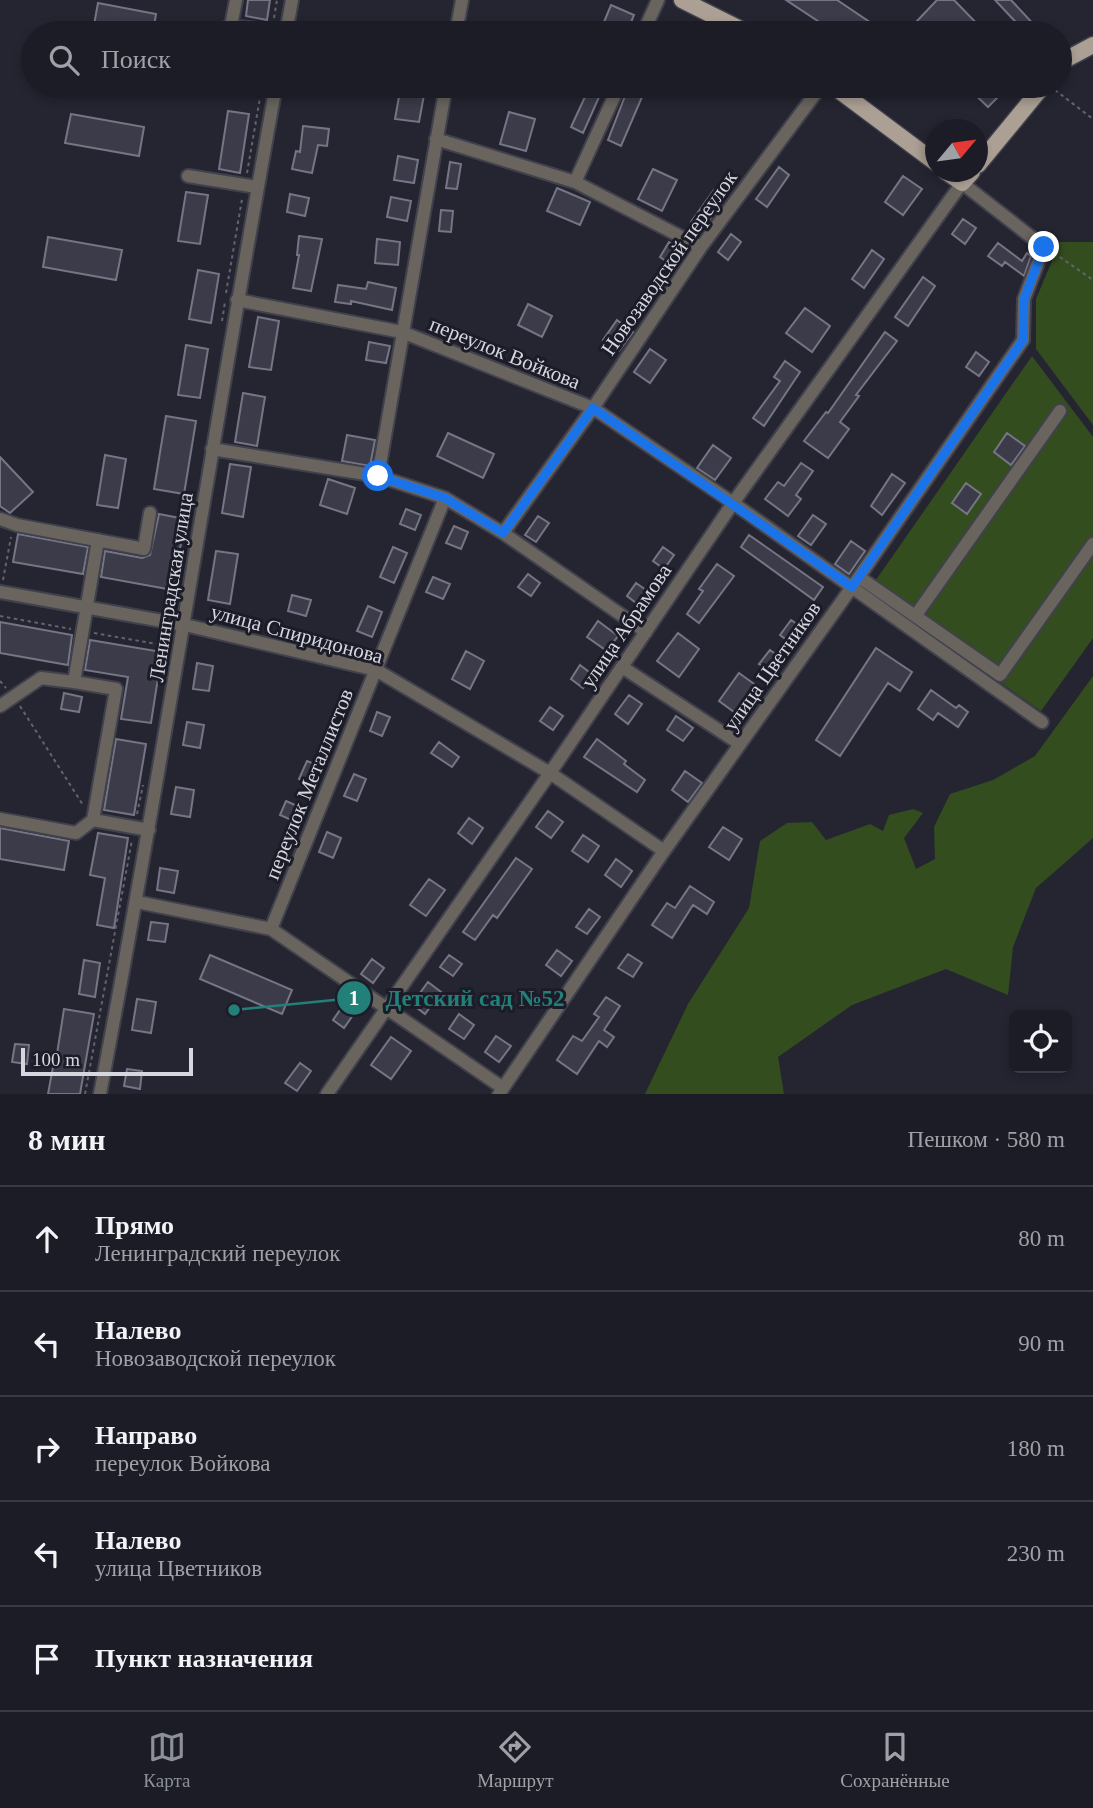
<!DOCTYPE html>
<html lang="ru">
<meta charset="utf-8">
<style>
:root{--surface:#1c1c26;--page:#292932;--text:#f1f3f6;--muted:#a0a1a7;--line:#3a3a43;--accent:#8c9099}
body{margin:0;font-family:"Times New Roman",serif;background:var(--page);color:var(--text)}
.controls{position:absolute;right:21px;bottom:21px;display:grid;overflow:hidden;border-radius:10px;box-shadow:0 4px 10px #0003}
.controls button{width:63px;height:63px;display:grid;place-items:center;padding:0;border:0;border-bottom:2px solid var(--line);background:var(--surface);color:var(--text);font:35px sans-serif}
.compass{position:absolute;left:925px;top:119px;width:63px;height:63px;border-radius:50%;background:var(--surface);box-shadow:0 4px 10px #0003;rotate:61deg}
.scale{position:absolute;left:21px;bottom:18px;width:172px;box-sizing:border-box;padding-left:7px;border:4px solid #d6d6df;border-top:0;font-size:19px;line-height:24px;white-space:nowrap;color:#d6d6df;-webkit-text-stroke:5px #1c1c28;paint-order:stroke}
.stop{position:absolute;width:21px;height:21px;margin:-16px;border:5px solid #1a73e8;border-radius:50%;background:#fff}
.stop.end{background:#1a73e8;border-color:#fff;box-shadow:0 2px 7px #0008}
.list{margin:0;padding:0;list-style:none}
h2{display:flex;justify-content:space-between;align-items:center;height:91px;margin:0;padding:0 28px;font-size:30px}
h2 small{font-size:23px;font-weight:400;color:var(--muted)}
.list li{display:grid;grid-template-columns:46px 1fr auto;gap:21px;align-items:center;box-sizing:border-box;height:105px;padding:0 28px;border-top:2px solid var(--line)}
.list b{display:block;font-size:26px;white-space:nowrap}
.list p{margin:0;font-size:23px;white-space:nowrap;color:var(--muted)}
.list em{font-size:23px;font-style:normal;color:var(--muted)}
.icon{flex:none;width:38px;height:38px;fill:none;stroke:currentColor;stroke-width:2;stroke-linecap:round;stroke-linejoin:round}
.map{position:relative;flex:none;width:1093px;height:1094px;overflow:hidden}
.search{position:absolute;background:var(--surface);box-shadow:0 4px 10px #0003;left:21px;right:21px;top:21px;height:77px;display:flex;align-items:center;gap:18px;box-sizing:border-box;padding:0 24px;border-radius:38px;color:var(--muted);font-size:26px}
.sheet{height:616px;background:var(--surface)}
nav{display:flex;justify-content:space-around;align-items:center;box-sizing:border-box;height:98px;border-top:2px solid var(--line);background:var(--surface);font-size:19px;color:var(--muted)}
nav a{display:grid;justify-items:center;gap:4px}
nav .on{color:var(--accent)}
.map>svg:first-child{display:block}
</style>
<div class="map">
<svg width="1093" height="1094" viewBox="0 0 1093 1094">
<rect width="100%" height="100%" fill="#252532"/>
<path fill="#334d1f" d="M1060,242H1093V425L1036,349V299Z
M1032,356L1093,437V638L1041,711L869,590Z
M1093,676V838L1036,888L1013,947L1008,995L946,969L852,1005L778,1057L784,1094H645L688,1004L749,908L760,841L787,823L812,822L826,840L870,824L883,831L889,815L913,809L923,813L904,838L916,869L935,859L934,827L950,794L993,780L1035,756Z"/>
<path fill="#3b3b49" stroke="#757585" stroke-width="2" d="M248,0H270L267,20L246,16Z
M786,0H837L886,33H836Z
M937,0H954L986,33H927L916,22Z
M995,0H1011L1037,28L1031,33H1026Z
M98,3L156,14L153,33L94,25Z
M611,5L634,15L627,32L604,22Z
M221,86H256L254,96L221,91Z
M590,86H604L583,133L571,127Z
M966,86H996L1002,93L988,107Z
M400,91L424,95L419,122L395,119Z
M627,91L642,97L621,146L608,140Z
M228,111L249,114L240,173L219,169Z
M509,112L535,119L526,151L500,144Z
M71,114L144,127L139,156L65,143Z
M303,126L329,129L327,146L318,145L312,173L292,169L296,151L300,152Z
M398,156L418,160L414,183L394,180Z
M450,162L461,164L457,189L446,188Z
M779,167L789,175L767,207L756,199Z
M653,169L677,180L662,211L638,199Z
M903,176L922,189L903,215L885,202Z
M557,188L590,202L580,225L547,211Z
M714,190L724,197L703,230L691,222Z
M186,192L208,195L200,244L178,241Z
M290,194L309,198L305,216L287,212Z
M391,197L411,201L407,221L387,217Z
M441,210L453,211L451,232L439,231Z
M963,219L976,228L965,244L952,234Z
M731,234L741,242L728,260L718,252Z
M299,236L322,239L311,291L293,288L299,255H297Z
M48,237L122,250L116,280L43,267Z
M377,239L400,242L398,265L375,263Z
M669,242L687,252L676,268L660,257Z
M998,243L1022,261L1027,253L1031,256L1024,276L1005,262L1002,266L988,256Z
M872,250L884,259L864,288L852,279Z
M198,270L219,274L211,323L189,319Z
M923,277L935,286L908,326L895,317Z
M368,282L396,288L392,310L351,301V304L335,302L338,285L366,289Z
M528,304L552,316L542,337L518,325Z
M805,308L830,326L812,352L786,333Z
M258,317L279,321L271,370L249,367Z
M617,320L633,332L619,351L603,340Z
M885,332L897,341L856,395L859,396L840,422L849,429L828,458L804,441L826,412L828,413Z
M369,342L390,346L386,363L366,360Z
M186,345L208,349L200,398L178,395Z
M650,349L666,360L650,383L634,372Z
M976,352L989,362L979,376L966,367Z
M785,361L800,372L764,426L753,418L780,381L774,377Z
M243,393L265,397L257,446L235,442Z
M166,416L196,421L184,494L154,489Z
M448,433L494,454L483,478L437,456Z
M1007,433L1025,446L1011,465L994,452Z
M347,435L375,440L370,466L342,461Z
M713,445L731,458L715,480L697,468Z
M105,455L126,459L118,508L97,505Z
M0,457L33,492L10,513L0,506Z
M801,463L813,471L796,495L801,499L788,516L765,499L778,482L784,486Z
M230,464L251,467L243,517L222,513Z
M892,474L905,483L882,515L871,506Z
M328,479L355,488L347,514L320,505Z
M966,483L981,494L967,514L952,503Z
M406,509L421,515L415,530L400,524Z
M159,514L185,519L173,590L101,577L105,551L142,558L150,555Z
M813,515L826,524L811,545L798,536Z
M538,516L549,523L536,542L525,535Z
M454,526L468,532L461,549L446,543Z
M18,534L88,547L83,574L13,562Z
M749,535L823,587L814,600L741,547Z
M851,541L865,551L849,574L835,564Z
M393,547L407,553L394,583L380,577Z
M663,547L674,555L664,569L653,561Z
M216,551L238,554L230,604L208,600Z
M717,564L734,576L699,623L687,614L703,591L699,589Z
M528,574L540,583L531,596L518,587Z
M433,577L450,584L443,599L426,592Z
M636,583L649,592L640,606L627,596Z
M292,595L311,600L306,616L288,611Z
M368,606L382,612L372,637L357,631Z
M791,620L803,628L792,644L780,635Z
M598,621L618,636L607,651L587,637Z
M0,622L72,635L68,665L0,653Z
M678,633L699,649L679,677L657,661Z
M90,640L162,652L151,723L121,719L128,677L85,670Z
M876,648L912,672L900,691L888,683L840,756L816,740Z
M770,650L781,658L771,672L759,664Z
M466,651L484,661L470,689L452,679Z
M197,663L213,666L209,691L193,689Z
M580,665L593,675L583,688L571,679Z
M739,673L761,689L741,717L719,701Z
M931,690L956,708L959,705L968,712L958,727L938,713L933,720L918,709Z
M64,693L82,697L79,712L61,709Z
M629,695L642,704L628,724L615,714Z
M550,707L563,716L553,730L540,721Z
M377,712L390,717L382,736L370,731Z
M676,716L693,728L683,741L667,730Z
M187,722L204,725L200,748L183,745Z
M116,739L146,744L134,815L104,810Z
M597,739L626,761L624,764L645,780L637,792L584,757Z
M439,742L459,757L452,767L431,753Z
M307,761L319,766L311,784L299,779Z
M685,771L702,783L688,802L672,790Z
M354,774L366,779L357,801L344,796Z
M176,787L194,790L190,817L171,814Z
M286,801L304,809L298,823L280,815Z
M548,811L563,822L551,838L536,827Z
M469,818L483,828L472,844L458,833Z
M723,827L742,839L729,860L709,847Z
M0,828L69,841L64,870L0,859Z
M327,832L341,838L333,858L319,852Z
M98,833L128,838L114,928L97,925L105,878L90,875Z
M583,835L599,846L588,862L572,851Z
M516,858L532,869L497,918L493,915L475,940L463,932Z
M616,859L632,871L621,887L605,875Z
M160,868L178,871L174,893L157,890Z
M429,879L445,890L426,916L410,905Z
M690,886L714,902L707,914L693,905L672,938L652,925L667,903L675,908Z
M589,909L600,917L587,934L576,927Z
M151,922L168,924L165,942L148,940Z
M557,950L572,961L561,976L546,965Z
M628,954L642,963L633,977L618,968Z
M210,955L292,990L282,1014L200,979Z
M449,955L462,964L453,976L440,967Z
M372,959L384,968L373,983L361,974Z
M84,960L100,963L95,997L79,994Z
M428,982L441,992L425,1014L412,1004Z
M349,997L360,1005L344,1028L333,1020Z
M606,997L620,1006L604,1030L614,1037L607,1047L599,1041L577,1074L557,1060L573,1036L582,1041L599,1017L594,1014Z
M137,999L156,1002L151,1033L132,1030Z
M64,1009L94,1014L80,1094H48L53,1067H55Z
M459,1014L474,1025L464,1039L449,1029Z
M496,1036L511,1046L499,1062L485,1052Z
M391,1037L411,1051L391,1079L371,1065Z
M15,1044L29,1045L27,1064L12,1062Z
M300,1063L311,1071L297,1091L285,1083Z
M127,1069L142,1071L140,1089L124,1086Z"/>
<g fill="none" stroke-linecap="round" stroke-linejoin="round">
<g stroke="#41414e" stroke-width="16">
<path id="minor" d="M236,0L231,26L286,32
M211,33L231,26
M286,33L292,0
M456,33L462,0
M643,33L658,0
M436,139L575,182L701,247
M188,176L257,187
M575,182L619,86
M237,300L402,332L593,408L733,503L1042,722
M212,449L378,476L445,498L503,533L646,632
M378,476L446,86
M0,519L17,525L144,549L150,513
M503,533L593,408L701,247L821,86
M859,577L1000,675L1093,544
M0,592L185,625L376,670L550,773L664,851
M916,615L1060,411
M622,667L740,744
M0,706L41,678L74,682
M0,819L76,833L93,820L149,830
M93,820L116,689L74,682L98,540
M137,902L271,929L503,1088
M271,929L445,498
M100,1094C164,759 215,421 276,86
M327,1094L550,773L733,503L962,183L1044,247L1024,299L1023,340L852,587L664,851L499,1094"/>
</g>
<g stroke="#41414e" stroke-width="19">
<path id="major" d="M682,0L748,33
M1060,65L1063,61L1093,45
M833,86L936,163
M978,165L1043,86
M946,172L962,183L972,172"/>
</g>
<path stroke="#63636f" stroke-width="2" stroke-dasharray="3.5 3.5" stroke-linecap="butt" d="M274,18L277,0
M1055,90L1093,119
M247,173L262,86
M1054,253L1093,280
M226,293L242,199
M222,321L225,302
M3,580L11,537
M0,616L71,629
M94,633L168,646
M0,681L6,688
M20,706L83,805
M137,814L143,785
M85,1094L132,840"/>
<use href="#minor" stroke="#69645e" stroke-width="12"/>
<use href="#major" stroke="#aca095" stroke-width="16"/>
</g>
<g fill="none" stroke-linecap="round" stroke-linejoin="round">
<path stroke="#1a73e8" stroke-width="9" d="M378,476L445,498L503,533L593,408L852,587L1023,340L1024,299L1044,247"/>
</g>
<g text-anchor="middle" stroke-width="6" stroke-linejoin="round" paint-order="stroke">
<g font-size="21" fill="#d6d6df" stroke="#1c1c28">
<text transform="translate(669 263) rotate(-55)" y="7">Новозаводской переулок</text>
<text transform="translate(505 353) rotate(22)" y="7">переулок Войкова</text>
<text transform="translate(171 587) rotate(-81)" y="7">Ленинградская улица</text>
<text transform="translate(626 626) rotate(-56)" y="7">улица Абрамова</text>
<text transform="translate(297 634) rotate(15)" y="7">улица Спиридонова</text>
<text transform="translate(772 666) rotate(-55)" y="7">улица Цветников</text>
<text transform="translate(309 784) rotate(-68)" y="7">переулок Металлистов</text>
</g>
</g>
<path fill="none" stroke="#238079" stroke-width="2.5" d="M234 1010L354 998"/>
<g fill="#238079" stroke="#1c1c28" stroke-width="2.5">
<circle cx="234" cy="1010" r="7"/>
<circle cx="354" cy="998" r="18"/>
</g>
<g font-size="21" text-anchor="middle" font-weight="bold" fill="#fff">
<text x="354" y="1005">1</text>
</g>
<g font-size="23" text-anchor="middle" font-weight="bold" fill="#238079" stroke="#1c1c28" stroke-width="6" stroke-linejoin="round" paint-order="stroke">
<text x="475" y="1006">Детский сад №52</text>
</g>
</svg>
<div class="controls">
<button><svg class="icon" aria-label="locate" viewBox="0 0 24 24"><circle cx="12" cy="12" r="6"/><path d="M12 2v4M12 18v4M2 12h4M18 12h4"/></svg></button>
</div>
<svg class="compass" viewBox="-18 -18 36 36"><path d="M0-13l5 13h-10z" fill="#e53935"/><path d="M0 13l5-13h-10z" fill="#a0a1a7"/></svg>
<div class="scale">100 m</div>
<div class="stop" style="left:378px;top:476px"></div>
<div class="stop end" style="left:1044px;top:247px"></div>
<div class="search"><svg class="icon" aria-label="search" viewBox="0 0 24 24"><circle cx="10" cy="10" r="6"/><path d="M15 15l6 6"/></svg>Поиск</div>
</div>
<section class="sheet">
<h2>8 мин<small>Пешком · 580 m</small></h2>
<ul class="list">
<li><svg class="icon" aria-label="ahead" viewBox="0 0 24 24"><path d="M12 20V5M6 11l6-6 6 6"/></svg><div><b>Прямо</b><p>Ленинградский переулок</p></div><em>80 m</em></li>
<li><svg class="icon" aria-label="left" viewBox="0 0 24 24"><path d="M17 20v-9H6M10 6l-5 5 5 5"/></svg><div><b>Налево</b><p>Новозаводской переулок</p></div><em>90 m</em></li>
<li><svg class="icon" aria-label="right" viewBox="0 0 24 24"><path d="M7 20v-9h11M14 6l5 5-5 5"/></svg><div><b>Направо</b><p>переулок Войкова</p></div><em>180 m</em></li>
<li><svg class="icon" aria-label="left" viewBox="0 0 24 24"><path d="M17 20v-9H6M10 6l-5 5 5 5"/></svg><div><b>Налево</b><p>улица Цветников</p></div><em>230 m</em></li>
<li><svg class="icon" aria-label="arrive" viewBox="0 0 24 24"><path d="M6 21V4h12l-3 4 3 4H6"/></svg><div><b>Пункт назначения</b></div></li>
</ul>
</section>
<nav>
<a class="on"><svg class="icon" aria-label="map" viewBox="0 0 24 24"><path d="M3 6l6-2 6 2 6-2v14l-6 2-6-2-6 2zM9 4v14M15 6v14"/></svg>Карта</a>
<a><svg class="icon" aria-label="directions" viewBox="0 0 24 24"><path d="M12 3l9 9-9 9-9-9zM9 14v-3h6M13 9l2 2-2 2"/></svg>Маршрут</a>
<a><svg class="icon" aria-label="saved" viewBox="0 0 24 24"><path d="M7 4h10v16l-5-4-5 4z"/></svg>Сохранённые</a>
</nav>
